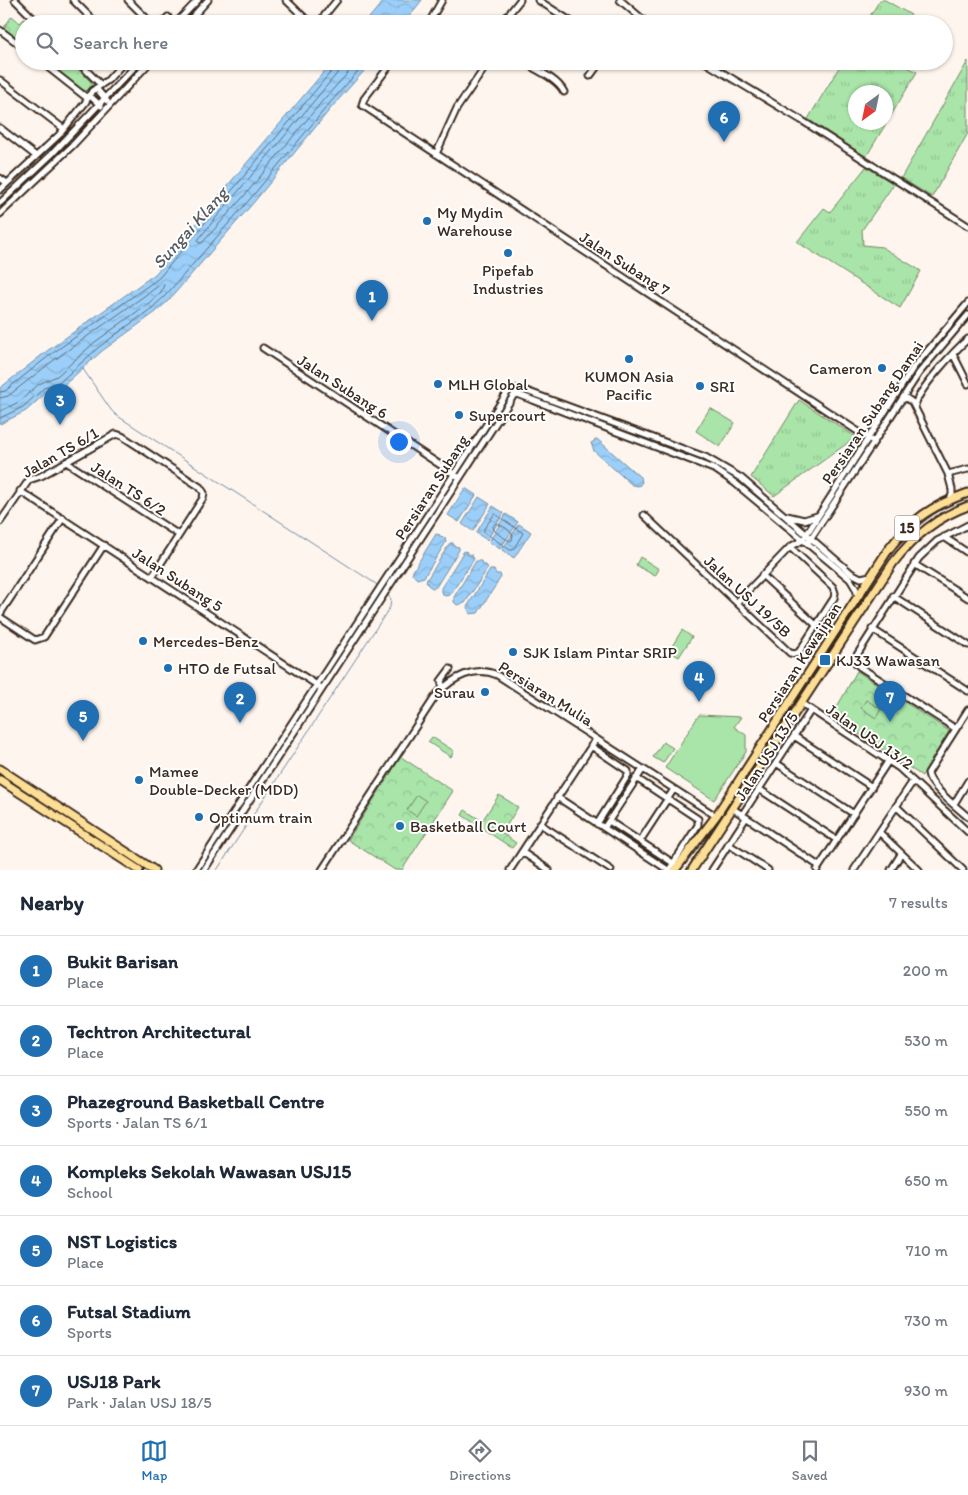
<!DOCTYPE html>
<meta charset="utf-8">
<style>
:root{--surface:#fff;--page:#f2f2f3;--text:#1f2937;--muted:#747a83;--line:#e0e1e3;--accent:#1f6fb2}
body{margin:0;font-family:Itim,sans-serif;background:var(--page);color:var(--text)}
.compass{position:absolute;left:848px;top:85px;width:45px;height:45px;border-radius:50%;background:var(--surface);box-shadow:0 1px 4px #0004;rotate:213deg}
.you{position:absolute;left:398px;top:441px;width:18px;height:18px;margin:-12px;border:4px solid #fff;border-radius:50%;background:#1a73e8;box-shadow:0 0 0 8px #1a73e833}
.badge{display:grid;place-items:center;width:32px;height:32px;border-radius:50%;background:var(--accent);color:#fff;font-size:16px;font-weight:700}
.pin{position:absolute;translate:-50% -41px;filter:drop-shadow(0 1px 2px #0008)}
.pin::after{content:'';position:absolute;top:26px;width:18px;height:15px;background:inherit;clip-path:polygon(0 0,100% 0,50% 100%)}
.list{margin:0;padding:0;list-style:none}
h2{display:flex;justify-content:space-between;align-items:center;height:65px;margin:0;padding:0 20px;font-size:21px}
h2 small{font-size:16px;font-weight:400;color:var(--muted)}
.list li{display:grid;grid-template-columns:32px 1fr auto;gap:15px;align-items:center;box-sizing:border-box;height:70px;padding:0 20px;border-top:1px solid var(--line)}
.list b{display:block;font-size:19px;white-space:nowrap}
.list p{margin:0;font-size:16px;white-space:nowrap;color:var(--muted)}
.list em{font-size:16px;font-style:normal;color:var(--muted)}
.icon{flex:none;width:28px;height:28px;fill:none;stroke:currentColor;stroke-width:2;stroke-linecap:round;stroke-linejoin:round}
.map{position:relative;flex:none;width:968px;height:870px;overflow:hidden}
.search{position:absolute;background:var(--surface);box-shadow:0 1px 4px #0004;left:15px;right:15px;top:15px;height:55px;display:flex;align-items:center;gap:12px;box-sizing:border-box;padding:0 18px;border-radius:28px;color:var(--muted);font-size:19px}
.sheet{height:555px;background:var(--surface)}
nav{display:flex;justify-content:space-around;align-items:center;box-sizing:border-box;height:70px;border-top:1px solid var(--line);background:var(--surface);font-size:14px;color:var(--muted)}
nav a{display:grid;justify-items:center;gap:2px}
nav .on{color:var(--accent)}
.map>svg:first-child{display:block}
</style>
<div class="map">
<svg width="968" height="870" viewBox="0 0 968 870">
<defs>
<pattern id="grass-tufts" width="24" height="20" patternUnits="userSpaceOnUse" patternTransform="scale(1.25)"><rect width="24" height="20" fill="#a9e4a9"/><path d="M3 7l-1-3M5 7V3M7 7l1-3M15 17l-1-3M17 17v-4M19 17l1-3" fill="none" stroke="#92c491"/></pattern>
<pattern id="park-crowns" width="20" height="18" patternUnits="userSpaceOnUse" patternTransform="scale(1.25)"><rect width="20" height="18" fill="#a9e4a9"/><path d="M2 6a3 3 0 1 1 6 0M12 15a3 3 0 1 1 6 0" fill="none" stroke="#92c491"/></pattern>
<pattern id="water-waves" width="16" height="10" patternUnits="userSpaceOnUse" patternTransform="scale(1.25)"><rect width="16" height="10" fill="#9bcff9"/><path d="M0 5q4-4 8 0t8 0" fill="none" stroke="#86b2d5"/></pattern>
</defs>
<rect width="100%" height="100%" fill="#fef5ee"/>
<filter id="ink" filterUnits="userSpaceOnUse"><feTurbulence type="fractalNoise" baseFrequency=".02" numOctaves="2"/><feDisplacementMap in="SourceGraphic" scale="10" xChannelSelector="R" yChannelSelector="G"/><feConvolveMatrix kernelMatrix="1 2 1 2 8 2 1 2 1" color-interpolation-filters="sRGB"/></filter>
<g filter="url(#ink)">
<path fill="url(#grass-tufts)" stroke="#728764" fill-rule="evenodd" d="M880,0H885L911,15L905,24H865Z
M843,61H897L917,72L866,157L808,119ZM886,92V122H856V92Z
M968,61V133L932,197L901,178Z
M866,167L894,184L862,230L863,245L882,247L921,271L900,308L797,242L824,208L830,212Z
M799,400L856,437L774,496L751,477Z"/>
<path fill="url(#park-crowns)" stroke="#728764" d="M12,16L20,23L24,19L30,24H24V46L3,29Z
M43,61H70L94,85L90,91L82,90Z
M857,671L949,731L922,776L832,716Z
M432,737L454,751L451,757L428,742Z
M401,757L453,791L402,870H395L348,840Z
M499,795L518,807L502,833L516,843L512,848L462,815L465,810L482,821Z"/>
<path fill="#a9e4a9" stroke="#728764" d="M710,408L735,423L720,447L696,431Z
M640,557L659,569L655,576L636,565Z
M682,630L692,637L679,657L669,651Z
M866,700L881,709L876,718L861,708Z
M699,715L741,717L734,727L746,735V752L714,800L665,768Z
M663,742L673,748L663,763L653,757Z
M417,795L426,801L416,816L407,810Z"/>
<path fill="url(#water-waves)" stroke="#758da1" d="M384,0H422L403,24H364Z
M333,61H373L332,107L254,202L169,300L156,312L102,351L63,386L48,391L26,411L0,424V388L47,351L155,274L173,254L201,217Z
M597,439L641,478L642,482L639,486L632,485L594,451L591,443Z
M465,488L476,495L459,522L448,515Z
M479,497L490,504L473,531L462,524Z
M493,506L504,513L487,540L476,533Z
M506,514L518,522L500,549L489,542Z
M519,524L531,532L514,558L502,550Z
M436,534L440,535V537L445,538L446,542L424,577L417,579L412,574L413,571Z
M450,543H453L454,546L459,547V550L436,587L432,588L428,585L426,581Z
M464,551L467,552L468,555L471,554L474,559L450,595L445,596L441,592V588Z
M476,561H481L482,565H486L488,568L465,603L457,605L454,602V597Z
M490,570H494L496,574H500L501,577L478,613L470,614L467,607Z"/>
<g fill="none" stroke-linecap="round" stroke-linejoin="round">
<path stroke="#616c76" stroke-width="1" d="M343,61L340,70L210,225L198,240L199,243H202L245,195L324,99L359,61
M0,392L5,391L50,355L159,278L335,67L337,61
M0,398L8,396L54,360L161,284L164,285L161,292L149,303L95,342L57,376L39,384L19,402L0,411
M0,418L23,407L45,387L61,381L99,347L152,308L165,296L250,199L329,104L367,61
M495,514L523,533L513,550H510L484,532V529Z
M496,523L506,528L513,535L512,540L510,541C503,537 495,534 493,527Z"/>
<path stroke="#758da1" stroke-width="1" d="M83,369L111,410L116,415L379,586
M217,870L390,607L391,599L387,594"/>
<g stroke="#3b2a1e" stroke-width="9">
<path id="minor" d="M15,0L39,24
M73,0L97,24
M128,0L152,24
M286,0L308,21L313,23L320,21L337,0
M538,0L575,24
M620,0L648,24
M430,21L446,24
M161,24L168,17
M175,24L198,0
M186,24L208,0
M426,24L430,21L442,0
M501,24L520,0
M0,30L24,48
M40,61L87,98
M77,61L101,85
M393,61L364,99L362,105L874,442
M521,61C534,69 557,78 564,92
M703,61L801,120L968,226
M590,76L601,61
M0,80L64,129
M96,88L107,101
M89,95L101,106
M0,128L36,156
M436,154L457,108L486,66
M0,178L7,183
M0,190L59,135L85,103L92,91L108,80L125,61
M0,203L51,155L140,61
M0,214L72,146L151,61
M263,348L457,476
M953,354L968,384
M902,400L906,398L912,402L948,474L952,489V495L949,500
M915,406C917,391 955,350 968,339
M66,462L179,535
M948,474L968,469
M20,491L320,687
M644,515L790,653L795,654L799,652L834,598L835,593L833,587L790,547
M787,516L804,520L817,516
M0,522L29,480L41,476L116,434L122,436L200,487L204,493L203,498L152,577
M944,537L968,553
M809,541L919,373L968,315
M914,564L968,598
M762,575L816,625
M893,596L968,645
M737,602L790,547L803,540L913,368L968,303
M0,614L63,518
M0,617L35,640L44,637L104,545
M872,629L968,691
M443,688L441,681L450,669
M801,703L899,768L968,832
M968,710L928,773C929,786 958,808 968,817
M956,729L860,667L856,663L855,658L919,558L937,541L968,525
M794,736L872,787
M591,746L628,771V775L597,824
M776,763L854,814
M636,778L698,819V825L669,870
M759,789L837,840
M557,797L668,870
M954,804L968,781
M896,806L963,870
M732,808L819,866
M742,815L811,710
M609,821L673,863
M540,824L611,870
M604,828L643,769
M879,832L919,870
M640,841L674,789
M728,844L768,870
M522,852L549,870
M196,870L507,393L512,389H521L705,457L741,478L851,573L861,578L870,576
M204,870L514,395L517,394L693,461L716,470L735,483L850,579L856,589L858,597
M322,870L437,694C452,678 475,665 497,675L716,816
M510,870L596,739
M712,870L746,818
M817,870L889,760
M854,870L913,781
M891,870L901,854"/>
</g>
<g stroke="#3b2a1e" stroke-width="11">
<path id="major" d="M0,769L154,870
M0,780L139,870
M675,870L716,816L888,550C912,519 931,506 968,493
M692,870L893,563C913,537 937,517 968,506"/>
</g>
<use href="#minor" stroke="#fff" stroke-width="5"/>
<use href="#major" stroke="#fdde96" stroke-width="7"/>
<path stroke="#3b2a1e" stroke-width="1" d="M686,870L878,573C901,540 927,511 968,498"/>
</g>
</g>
<g fill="#1f6fb2" stroke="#fff" stroke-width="2">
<circle cx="427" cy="221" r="5"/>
<circle cx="508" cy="253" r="5"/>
<circle cx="629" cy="359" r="5"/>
<circle cx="882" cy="368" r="5"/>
<circle cx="438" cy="384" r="5"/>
<circle cx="700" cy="386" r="5"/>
<circle cx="459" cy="415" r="5"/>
<circle cx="143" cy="641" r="5"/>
<circle cx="513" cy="652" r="5"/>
<rect x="819" y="654" width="12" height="12" rx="2.5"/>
<circle cx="168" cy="668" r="5"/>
<circle cx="485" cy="692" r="5"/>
<circle cx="139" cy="780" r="5"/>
<circle cx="199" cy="817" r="5"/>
<circle cx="400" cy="826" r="5"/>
</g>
<g text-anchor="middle" stroke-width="4" stroke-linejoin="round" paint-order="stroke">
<rect fill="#fff" stroke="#766a62" stroke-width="1" x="894.5" y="515.5" width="25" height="25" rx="4"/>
<g font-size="15" font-weight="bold" fill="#3b2a1e">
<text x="907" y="533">15</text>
</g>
<g font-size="16" fill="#3b2a1e" stroke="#fff" text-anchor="start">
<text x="437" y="218">My Mydin<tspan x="437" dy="18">Warehouse</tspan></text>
<text x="508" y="276" text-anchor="middle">Pipefab<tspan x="508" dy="18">Industries</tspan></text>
<text x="872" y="374" text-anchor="end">Cameron</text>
<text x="629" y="382" text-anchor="middle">KUMON Asia<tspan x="629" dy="18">Pacific</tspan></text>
<text x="448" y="390">MLH Global</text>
<text x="710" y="392">SRI</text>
<text x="469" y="421">Supercourt</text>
<text x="153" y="647">Mercedes-Benz</text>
<text x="523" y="658">SJK Islam Pintar SRIP</text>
<text x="836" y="666">KJ33 Wawasan</text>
<text x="178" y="674">HTO de Futsal</text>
<text x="475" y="698" text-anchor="end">Surau</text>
<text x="149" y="777">Mamee<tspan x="149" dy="18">Double-Decker (MDD)</tspan></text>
<text x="209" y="823">Optimum train</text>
<text x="410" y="832">Basketball Court</text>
</g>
<g font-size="16" fill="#3b2a1e" stroke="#fff">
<text transform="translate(625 263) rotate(33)" y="6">Jalan Subang 7</text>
<text transform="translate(343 386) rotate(33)" y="6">Jalan Subang 6</text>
<text transform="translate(872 412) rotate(-56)" y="6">Persiaran Subang Damai</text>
<text transform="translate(60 452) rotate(-30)" y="6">Jalan TS 6/1</text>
<text transform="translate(431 487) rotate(-57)" y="6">Persiaran Subang</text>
<text transform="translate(129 488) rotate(33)" y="6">Jalan TS 6/2</text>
<text transform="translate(178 579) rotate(33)" y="6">Jalan Subang 5</text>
<text transform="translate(748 596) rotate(43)" y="6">Jalan USJ 19/5B</text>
<text transform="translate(799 662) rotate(-57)" y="6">Persiaran Kewajipan</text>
<text transform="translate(546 693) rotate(32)" y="6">Persiaran Mulia</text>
<text transform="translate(870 736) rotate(35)" y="6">Jalan USJ 13/2</text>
<text transform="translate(766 756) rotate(-57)" y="6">Jalan USJ 13/5</text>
</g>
<g font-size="18" font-style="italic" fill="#585c60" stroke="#fff">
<text transform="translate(190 228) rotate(-48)" y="6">Sungai Klang</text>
</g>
</g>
</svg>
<svg class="compass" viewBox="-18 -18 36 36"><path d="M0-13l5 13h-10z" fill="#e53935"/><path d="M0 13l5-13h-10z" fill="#747a83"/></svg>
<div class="you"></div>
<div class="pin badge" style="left:372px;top:321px">1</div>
<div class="pin badge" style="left:240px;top:723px">2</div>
<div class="pin badge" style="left:60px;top:425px">3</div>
<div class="pin badge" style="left:699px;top:702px">4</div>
<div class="pin badge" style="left:83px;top:741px">5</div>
<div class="pin badge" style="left:724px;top:142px">6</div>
<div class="pin badge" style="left:890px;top:722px">7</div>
<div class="search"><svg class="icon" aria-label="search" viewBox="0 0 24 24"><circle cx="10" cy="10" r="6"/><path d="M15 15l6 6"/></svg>Search here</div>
</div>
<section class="sheet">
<h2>Nearby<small>7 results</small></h2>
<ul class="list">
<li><span class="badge">1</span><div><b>Bukit Barisan</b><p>Place</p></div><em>200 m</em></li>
<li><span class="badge">2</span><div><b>Techtron Architectural</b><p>Place</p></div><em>530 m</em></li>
<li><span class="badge">3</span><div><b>Phazeground Basketball Centre</b><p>Sports · Jalan TS 6/1</p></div><em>550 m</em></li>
<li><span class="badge">4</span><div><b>Kompleks Sekolah Wawasan USJ15</b><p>School</p></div><em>650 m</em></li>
<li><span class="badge">5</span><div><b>NST Logistics</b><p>Place</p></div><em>710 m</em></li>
<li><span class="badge">6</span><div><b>Futsal Stadium</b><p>Sports</p></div><em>730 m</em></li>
<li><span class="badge">7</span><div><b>USJ18 Park</b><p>Park · Jalan USJ 18/5</p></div><em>930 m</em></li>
</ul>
</section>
<nav>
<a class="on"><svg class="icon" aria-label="map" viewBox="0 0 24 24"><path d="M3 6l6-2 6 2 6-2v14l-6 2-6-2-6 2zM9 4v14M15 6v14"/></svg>Map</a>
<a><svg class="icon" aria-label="directions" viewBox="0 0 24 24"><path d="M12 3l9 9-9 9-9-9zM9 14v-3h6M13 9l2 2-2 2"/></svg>Directions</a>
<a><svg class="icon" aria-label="saved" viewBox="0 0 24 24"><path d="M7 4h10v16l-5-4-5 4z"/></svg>Saved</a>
</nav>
